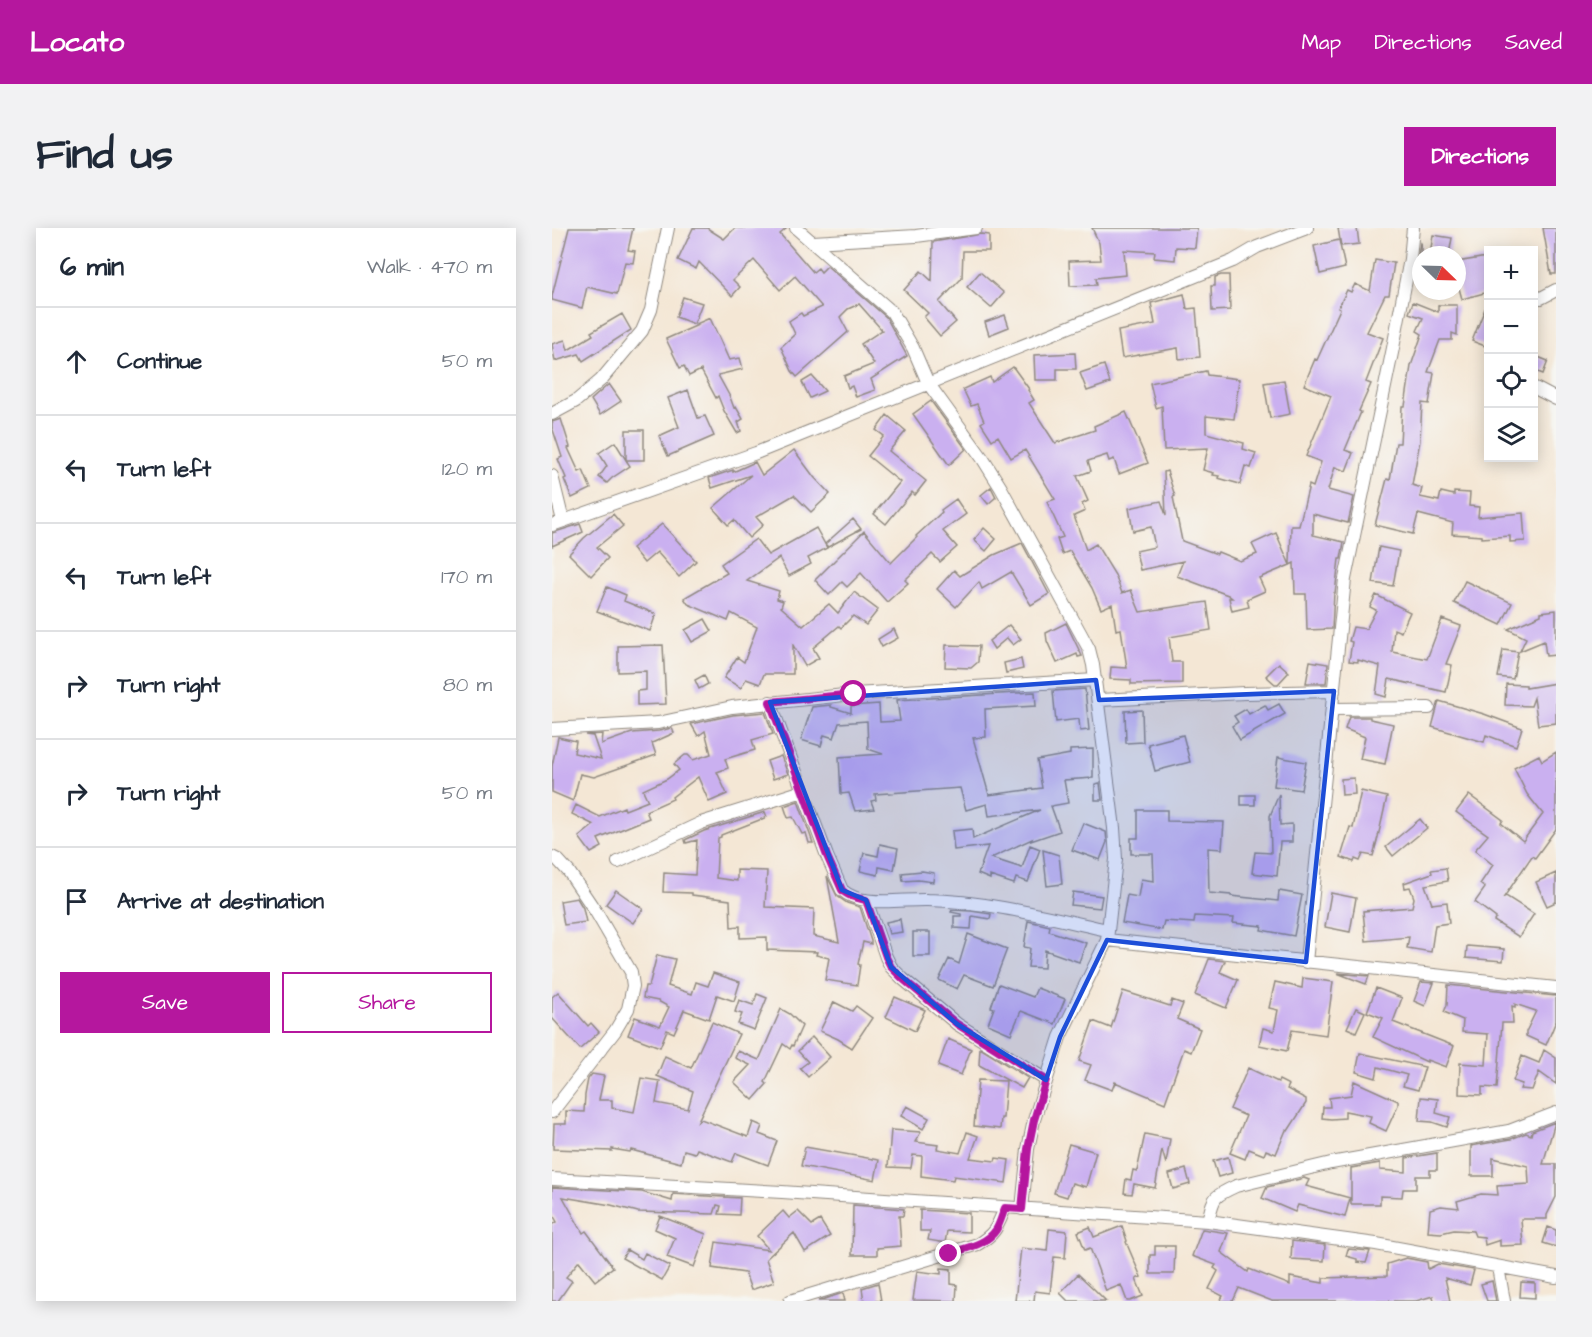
<!DOCTYPE html>
<meta charset="utf-8">
<style>
:root{--surface:#fff;--page:#f2f2f3;--text:#1f2937;--muted:#747a83;--line:#e0e1e3;--accent:#b5179e}
body{margin:0;font-family:"Architects Daughter",sans-serif;background:var(--page);color:var(--text)}
.controls{position:absolute;right:18px;top:18px;display:grid;overflow:hidden;border-radius:0px;box-shadow:0 3px 15px #0003}
.controls button{width:54px;height:54px;display:grid;place-items:center;padding:0;border:0;border-bottom:2px solid var(--line);background:var(--surface);color:var(--text);font:30px sans-serif}
.compass{position:absolute;left:860px;top:18px;width:54px;height:54px;border-radius:50%;background:var(--surface);box-shadow:0 3px 15px #0003;rotate:113deg}
.stop{position:absolute;width:18px;height:18px;margin:-14px;border:4px solid #b5179e;border-radius:50%;background:#fff}
.stop.end{background:#b5179e;border-color:#fff;box-shadow:0 2px 6px #0008}
.list{margin:0;padding:0;list-style:none}
h2{display:flex;justify-content:space-between;align-items:center;height:78px;margin:0;padding:0 24px;font-size:26px}
h2 small{font-size:20px;font-weight:400;color:var(--muted)}
.list li{display:grid;grid-template-columns:39px 1fr auto;gap:18px;align-items:center;box-sizing:border-box;height:108px;padding:0 24px;border-top:2px solid var(--line)}
.list b{display:block;font-size:22px;white-space:nowrap}
.list em{font-size:20px;font-style:normal;color:var(--muted)}
.actions{display:flex;gap:12px;padding:18px 24px}
.actions a{flex:1;padding:14px 0;border:2px solid var(--accent);border-radius:0px;text-align:center;font-size:21px;color:var(--accent)}
.actions .main{background:var(--accent);color:#fff}
.icon{flex:none;width:33px;height:33px;fill:none;stroke:currentColor;stroke-width:2;stroke-linecap:round;stroke-linejoin:round}
.map{position:relative;flex:none;width:1004px;height:1073px;overflow:hidden;border-radius:0px}
header{display:flex;align-items:center;gap:36px;box-sizing:border-box;height:84px;padding:0 30px;background:var(--accent);color:#fff}
header strong{font-size:28px}
nav{display:flex;gap:33px;margin-inline-start:auto;font-size:21px}
.intro{display:flex;align-items:center;justify-content:space-between;box-sizing:border-box;height:144px;padding:0 36px}
h1{margin:0;font-size:42px}
.button{padding:15px 27px;border-radius:0px;background:var(--accent);color:#fff;font-size:21px;font-weight:700}
main{display:flex;gap:36px;padding:0 36px}
aside{flex:1;background:var(--surface);border-radius:0px;box-shadow:0 3px 15px #0003}
.map>svg:first-child{display:block}
</style>
<header>
<strong>Locato</strong>
<nav><a>Map</a><a>Directions</a><a>Saved</a></nav>
</header>
<div class="intro"><h1>Find us</h1><a class="button">Directions</a></div>
<main>
<aside>
<h2>6 min<small>Walk · 470 m</small></h2>
<ul class="list">
<li><svg class="icon" aria-label="ahead" viewBox="0 0 24 24"><path d="M12 20V5M6 11l6-6 6 6"/></svg><div><b>Continue</b></div><em>50 m</em></li>
<li><svg class="icon" aria-label="left" viewBox="0 0 24 24"><path d="M17 20v-9H6M10 6l-5 5 5 5"/></svg><div><b>Turn left</b></div><em>120 m</em></li>
<li><svg class="icon" aria-label="left" viewBox="0 0 24 24"><path d="M17 20v-9H6M10 6l-5 5 5 5"/></svg><div><b>Turn left</b></div><em>170 m</em></li>
<li><svg class="icon" aria-label="right" viewBox="0 0 24 24"><path d="M7 20v-9h11M14 6l5 5-5 5"/></svg><div><b>Turn right</b></div><em>80 m</em></li>
<li><svg class="icon" aria-label="right" viewBox="0 0 24 24"><path d="M7 20v-9h11M14 6l5 5-5 5"/></svg><div><b>Turn right</b></div><em>50 m</em></li>
<li><svg class="icon" aria-label="arrive" viewBox="0 0 24 24"><path d="M6 21V4h12l-3 4 3 4H6"/></svg><div><b>Arrive at destination</b></div></li>
</ul>
<div class="actions"><a class="main">Save</a><a>Share</a></div>
</aside>
<div class="map">
<svg width="1004" height="1073" viewBox="0 0 1004 1073">
<rect width="100%" height="100%" fill="#f6f6f2"/>
<filter id="ink" filterUnits="userSpaceOnUse"><feTurbulence type="fractalNoise" baseFrequency=".0167" numOctaves="2"/><feDisplacementMap in="SourceGraphic" scale="12" xChannelSelector="R" yChannelSelector="G"/><feConvolveMatrix kernelMatrix="1 2 1 2 8 2 1 2 1" color-interpolation-filters="sRGB"/></filter>
<filter id="wash" filterUnits="userSpaceOnUse"><feTurbulence type="fractalNoise" baseFrequency=".008" numOctaves="4" result="noise"/><feDisplacementMap in="SourceGraphic" scale="24" xChannelSelector="R" yChannelSelector="G"/><feGaussianBlur stdDeviation="1.35" result="paint"/><feColorMatrix in="noise" values="0 0 0 0 0 0 0 0 0 0 0 0 0 0 0 0 0 1.4 0 .05"/><feComposite in="paint" operator="in"/></filter>
<g filter="url(#wash)">
<rect width="100%" height="100%" fill="#f4e7d5"/>
<g id="blocks">
<path fill="#cab0f0" d="M17,0H81L76,22L83,23L81,35L73,34L65,66L35,59L30,80L0,72V68Z
M141,0H155L172,11L183,0H235L228,6L261,44L266,40L269,44L275,38L334,89L355,128L319,151L323,162L304,169L300,158L296,160L292,148L322,136L309,116L330,102L307,76L296,81L288,89L296,104L245,149L240,143L229,119L243,106L237,93L249,85L251,88L270,79L243,48L228,62L202,32L181,52L188,59L180,68L147,34L144,41L126,32Z
M540,0H645L643,20L624,19L623,32L602,30L603,24L572,22L574,47L544,50L545,57L518,58L517,33L549,32L547,15Z
M786,0H805L807,16L789,18Z
M991,0H1004V46H999Z
M429,6L437,7V23H411L410,50L387,74L404,94L388,108L372,89L376,85L352,62L369,43L380,53L381,14Z
M881,7L900,10L897,27H878Z
M787,12L793,40L768,46L762,18Z
M868,15L869,16V39L868,45H864Z
M935,29L936,64L910,71L905,53V34Z
M823,32L842,35L837,67H833L815,104L831,110L814,154L819,156L807,183L809,184L793,222L801,225L794,243L783,239L776,262L802,269L796,295L761,286V307L792,314L789,331H787L783,365H782L780,401L755,402L754,366H743L742,335L738,337L739,298H747L757,257L761,259L769,234L754,228L779,168L752,157L763,131L765,132L788,81L786,80L795,62L799,64L803,56L818,63Z
M428,44L452,65L439,80L415,59Z
M669,47H677L678,82L660,83L659,58H663V49Z
M632,66L635,81L644,80L648,129L627,131L626,120L570,130L566,103L603,96L599,75Z
M131,69L150,75L142,96L124,89Z
M936,73V109L933,118L920,113Z
M861,74L886,84V77H905V107L900,105V112H888L876,144L882,145L877,176L870,175L868,213L860,257L870,260L868,269L887,273L889,264L902,267V264L918,265L917,278L927,279L926,289L971,285L973,313L958,314V308L930,310V308L900,306L901,295L866,286L861,306L823,297L835,251L838,252L844,215H848L850,178H853L859,138L870,106L865,103L871,90L857,85Z
M70,86L79,102L31,133L27,126L3,133L0,116L13,112L16,122L41,107L39,104Z
M453,87L457,99L437,107L433,94Z
M158,90L177,132L188,130L191,141L166,147L178,169L182,180L184,179L191,191L186,194L189,203L185,205L172,183L166,168L164,170L149,142L137,148L132,138L128,140L114,111L146,97L144,96Z
M523,125L524,141H505V152H483L482,127Z
M981,127L996,133L991,146L981,142Z
M552,137L558,155L535,163L528,145Z
M461,139L477,161L476,162L482,172L477,175L503,215L543,202L542,198L574,184L596,235L567,246L562,231L557,233L555,227L536,233L539,243L525,248L536,273L530,276L533,283L522,288L534,322L544,316L563,347L570,365L579,362L588,384L655,374L659,402L617,409L620,434H630V455L579,456V452L558,451L559,439L575,440L569,401L564,402L560,376L549,381L540,360L518,323L510,326L505,311L511,309L495,274L503,271L473,222L459,230L446,208L440,212L429,195L432,193L425,176L419,178L411,161L438,149L440,154Z
M654,143L655,147L687,151L682,191L654,188V205L692,215L691,221L704,225L699,240L693,238L688,256L666,250L667,248L661,247L662,245L651,242L656,220L612,222L610,178L604,180L598,155Z
M260,148L273,163L258,170L250,154Z
M732,152L738,186L718,190L712,155Z
M57,156L69,173L48,187L39,172Z
M136,162L146,190L153,188L162,208L116,228L107,208L127,199L116,170Z
M379,173L414,221L397,237L361,186Z
M335,187L354,203L337,223L374,253L363,267L360,264L334,296L322,286L348,254L316,228L332,208L324,202Z
M9,191L18,219L16,220L27,244L31,242L39,261L20,270L12,251L14,250L6,231L10,229L0,199V194Z
M74,202H92V232H74L78,238L60,250L55,255L47,249L55,238L47,225L63,214L74,232Z
M242,222L262,249L278,266L259,284L242,267L204,289L211,297L197,310L182,292L176,297L161,280L199,247L160,260L157,250L181,242V244L203,234L210,247Z
M615,243L623,268L621,269L630,313L665,326L666,324L688,333L705,326L700,316L724,305L738,337L707,350L713,363L695,371L697,379L680,383L677,370H680L676,367L625,348L631,333L588,342L584,323L603,319L599,299L581,303L577,280L609,273L614,287L612,244Z
M439,259L444,269L436,276L429,267Z
M404,271L414,286L391,303L405,319L388,334L380,326L353,352L356,355L335,374L309,345L295,359L290,354L277,367L263,352L312,303L339,335L365,309L364,308L390,284L389,282Z
M61,286L71,298L45,319L56,330L39,348L17,326L32,310Z
M301,291L309,301L276,319L273,316Z
M28,296L31,304L0,318V305Z
M110,296L144,333L127,349L105,324L92,335L80,320Z
M264,300L275,320L256,330L259,336L237,348L227,330L195,353L227,363L225,371L231,373L229,379L251,398L277,376L286,385L302,364L326,382L314,397L301,388L289,400L287,398L261,420L267,430L253,438L241,417V446H212L208,456L194,451L189,460L172,450L185,429L192,434L205,399L179,385L176,393L136,376L132,370L175,345L169,336L204,311L216,327Z
M432,300L444,311L434,323L422,312Z
M470,315L497,366L479,377L459,344L430,361L427,354L404,379L385,361L402,342L408,348L442,327Z
M827,319L847,323L841,358L821,355Z
M913,353L960,375L949,397L902,375Z
M55,359L74,367L72,373L104,386L98,403L45,383Z
M824,367L858,384L849,404L842,401L840,424L875,431L890,391L909,398L894,436L900,437L894,464L837,451L834,469L824,466L828,438L806,432V434L797,433L800,414L797,413L801,399L814,401L824,382L818,379Z
M1004,382V427L994,428L992,413L968,423L974,410L956,401L989,387V384Z
M153,391L160,403L140,414L133,402Z
M514,395L530,428L526,429L525,426L505,435L495,413L494,405Z
M457,397L469,411L461,417L455,410L442,421L437,413Z
M342,401L346,410L330,419L326,411Z
M111,417L114,476L85,477V463L94,462V443L66,444V418Z
M394,417L427,418L426,434L419,440L393,439Z
M951,422L966,424L961,451L946,449Z
M469,431L471,441L454,445L452,435Z
M758,433L776,436L774,455H754Z
M727,435L737,444L726,456H723L714,448Z
M152,447L156,456L147,461L143,452Z
M1004,455V495L986,497L982,470L979,478L953,477L954,456L974,457V460Z
M533,461L537,502L528,503L527,491L504,494L501,463Z
M483,464L484,478L433,481L434,509L421,510L437,567L490,560L485,532L518,526V522L541,521V550L512,552L516,575L499,578L508,603L479,613L480,611L439,630L470,640L478,617L488,621L476,654L464,650L462,656L438,648V651L426,646L436,618L402,622L400,603L420,601L421,611L488,582L437,588L435,576L414,582L408,560L323,566L324,572L319,573L322,581L303,583L297,565L289,566L287,529L331,526L316,521L315,493L287,495L282,510L272,507L269,518L249,512L260,479L279,477V479L299,485V478L327,476L328,494L348,493L345,472Z
M887,473L932,486L970,500L964,518L934,507L932,514L880,499Z
M727,476L733,486L688,512L680,498L686,494L682,488L694,481L697,486L713,477L716,482Z
M590,482L591,514L574,515L573,483Z
M213,484L221,506L200,512L203,522L173,531L176,540L165,544L175,566L157,574L146,549L120,569L121,571L94,583L97,590L46,611L50,619L39,625L27,609L42,597L20,586L24,577L48,589L72,579L73,582L96,573L91,562L115,551L127,542L122,536L133,527H136L141,532L159,526L153,503L146,508L139,496L181,487Z
M797,489H818V491L841,496L833,536L808,531L813,509L793,501Z
M120,500L122,505L100,515L104,527L42,549L28,546L21,573L0,564V538L6,509L24,513L22,525L49,531L41,508L33,507L50,506L49,516L80,505L107,503Z
M631,507L638,534L603,543L596,516Z
M1004,524V601L983,630L980,628L952,669L954,668L982,686L967,709L942,693L944,690L923,674L933,660L928,656L941,637L923,622L936,607L904,584L917,567L951,592L949,595L971,613L991,586L975,566L962,540L987,527L990,533Z
M229,528L236,546L221,551L215,533Z
M726,529L754,534L749,562L722,558Z
M802,550L803,566L790,567L789,551Z
M548,555L550,572H543V556Z
M809,563L835,569L826,609L821,628L811,626L808,633L803,631L802,634L789,629L798,599L801,600Z
M727,566L728,597L740,596V614H728L725,648L700,645L703,624L719,625L718,588Z
M689,567H703V577H689Z
M246,573L261,615H257L254,605L250,606L241,589L236,590L232,578Z
M586,582H615V593L672,594L670,621L656,620L657,665L679,667V668L726,673L727,663L750,667L742,708L709,702L710,698L681,695L682,690L643,688L642,695L612,693L610,702L570,695L575,667L586,669L589,651L602,653L601,626H579V610H586Z
M213,584L215,589L169,607V609L166,610L164,650L185,653V642L215,643L213,679L262,681L261,708L287,714L275,648L285,668L295,675L308,679L319,713V716L311,714L306,736L308,737L305,757L273,752L277,730L264,727L265,724L215,722V709L188,710V698L179,699L178,672L140,667V665L111,664L112,645L143,647L145,612L134,615L133,612L152,603Z
M868,591L875,600L841,628L834,619Z
M531,595L554,604L555,614L548,632L520,622Z
M328,616L346,620L342,642L327,639L326,647L308,643L312,625L326,628Z
M491,622L507,627L510,656L495,658Z
M894,640L896,653L873,657L880,676L895,674L897,695L883,697L879,724L855,720L857,709L814,713L811,683L860,679L862,670L858,659L853,660L852,655L880,645L879,642Z
M370,643L382,645L381,654L366,652L351,653L350,645Z
M1004,645V674L995,678L984,654Z
M64,662L91,681L81,695L54,676Z
M521,664L550,668L548,680L519,677Z
M779,665L804,670L798,704L773,699Z
M25,670L31,680L34,694L12,697L8,673Z
M400,682L419,683L439,686L438,691L420,688L419,701L402,700V688H409V686L399,684Z
M348,691L350,704L337,706L334,694Z
M476,693L498,698L497,703L534,715L527,734L493,722L492,740L476,739L478,720L472,719Z
M361,704H378V728H361Z
M416,706L455,721L441,758L412,747L405,761L387,752L397,731L407,736Z
M915,718L952,721L951,733L914,730Z
M105,727L123,731L116,758L140,766L144,754L156,758L161,745L188,754L182,773L165,767L157,791L132,782L122,805L115,802L108,819L76,807L83,789L108,798L117,779L106,773L91,770L93,758H97Z
M657,731L673,733L668,744L686,752L674,780L643,767Z
M785,745L817,748L814,756Z
M751,750L781,754L774,807L740,802L735,823L707,817L711,800L722,803L726,782L717,780L723,754L750,760Z
M869,754L882,755L873,778L862,773Z
M447,756L481,769L485,760L513,771L503,796L469,783L459,806L436,796L442,780L439,779Z
M896,757L1004,768V793L994,817L974,808V804L984,783L963,776V779L960,778L961,795H950L945,860L930,859V867L907,866L908,835L934,837L936,806L910,804L911,792L892,784L895,777Z
M824,760L850,770L841,794L902,818L894,839L875,832V834L821,809L831,790L815,784Z
M571,763L618,778L620,772L631,776L625,791L648,801L639,824L632,821L613,875L563,854L560,862L533,852L539,837L527,833L541,793L559,800Z
M6,764L36,798L39,795L47,804L28,821L0,790V769Z
M205,766L215,770L202,802L186,796L190,786L183,784L187,772L201,777Z
M343,769L373,782L363,803L334,789Z
M282,774L300,783L304,778L320,790L300,820L286,811L268,803Z
M804,780L813,784L804,804L795,800Z
M229,781L238,786L250,798L241,818L240,817L238,821L231,816L213,854L215,856L201,872L182,854L198,837L183,830L186,823L207,832Z
M160,794L187,806L146,893L149,891L196,909L201,894L210,898L207,906L225,913L216,937L184,925L180,934L145,921L143,925L132,922L129,935L79,922L78,924L60,921V923L1,921L2,896H14V883L32,884L33,867L36,851L40,846L52,848L47,872H60V880L82,884L89,850L108,853L104,875L136,881L141,863L105,848L113,828L139,840Z
M260,809L278,829L256,849L248,840L256,834L246,823Z
M396,811L419,821L409,847L386,838Z
M428,820L476,850L470,860L427,837Z
M992,822L1004,830V856L987,844L980,862L968,861L970,856L961,853L970,828L987,835Z
M808,825L873,839L866,862L851,858L855,847L826,839L824,850L804,844Z
M696,840L726,854L727,852L737,857L735,861L754,871V875L736,903L734,902L724,926L714,922L712,927L697,921L693,931L678,925L694,888L678,881Z
M426,852L454,853L451,890H449L448,901L422,898Z
M802,853L846,873V877L834,903L817,895L819,888L793,883V890L779,891L770,890L771,879H778L777,870L799,867Z
M869,869L886,871L884,885L898,889L895,899L880,894L867,893Z
M355,878L377,890L371,901L349,888Z
M1003,894L991,936H1004V969L995,987V991H969L971,1017L948,1018V1012L933,1017L932,1009L923,1008L921,1003L902,1002L889,1005L876,1004L878,981L889,978L907,980L905,973L929,966L946,967L945,958L977,956L976,938L941,930V948H919V918L959,911L974,905L979,907L980,903Z
M339,902L369,904L363,914L386,917L385,921L408,925L415,904L426,908L418,930L443,933L444,930L457,932L454,955L402,948L401,952L369,948L370,928L361,927L359,940L336,939Z
M593,906L618,911L614,936L610,922L603,960L582,956L580,966L572,965L574,951L579,952L581,942L585,943Z
M517,916L544,924L534,959L520,955L515,969L502,965Z
M253,919L327,932L323,952L249,938Z
M885,925V942H878V948H864V961H851L850,969L828,968V976H799V940L828,935V942L854,944V930Z
M676,929L680,945L666,949L661,933Z
M634,941L638,956L621,961L617,946Z
M752,950L757,952L754,958L798,970L793,989L746,977L743,984L710,970L715,959Z
M0,959L90,964L120,973L121,966L188,970L187,987L167,986L169,978L165,977L162,986L86,984L59,977L11,969L31,1005L34,1003L61,1039L43,1053L27,1033L14,1049L20,1053L6,1073H0V997L5,994L0,985Z
M301,977L352,981L351,988H347L349,1018L325,1020V1027H300Z
M368,982L417,985V1004L395,1003L393,1015L376,1012L378,1003H368Z
M231,983L237,990L246,983L260,997L268,992L278,1008L253,1024L242,1005L214,1031L222,1054L199,1062L193,1045L160,1040L164,1014L217,1022L205,1008Z
M108,988L154,1006L142,1039L115,1029L123,1010L103,1001Z
M570,998L575,1013L574,1014L589,1049L584,1051L591,1068L578,1073H575L569,1057L554,1063L538,1020L533,1022L526,1004L538,999L542,1009Z
M996,999L1004,1002V1019L991,1015Z
M497,1001L515,1003L513,1030L502,1029L498,1065L483,1063L482,1073H463L469,1020L495,1023Z
M650,1001L676,1005L669,1024L696,1044L697,1041L738,1057V1049L771,1055V1050L835,1048V1036L854,1030L875,1034L876,1041L886,1036L922,1042L918,1057L893,1050L898,1073H882L881,1068L864,1073H720L687,1060L681,1073H668L671,1068L657,1061L666,1043L662,1040L664,1037L640,1028Z
M740,1013L773,1017L772,1033L739,1031Z
M603,1018H623L622,1046H598V1027H603Z
M796,1021L818,1023L814,1035L805,1034V1031L794,1028Z
M75,1022L90,1031L93,1025L118,1038L110,1052L70,1030Z
M389,1040L399,1041V1056L405,1057L404,1073L361,1072L365,1043L389,1046Z
M526,1046L542,1061L554,1073H516L508,1065Z
M940,1053L944,1073H935L929,1056Z
M969,1054L983,1055V1070L968,1069Z
M326,1055L329,1073H312L310,1060Z
M291,1065L293,1073H266Z"/>
</g>
</g>
<g filter="url(#ink)">
<use href="#blocks" fill-opacity="0" stroke="#908980" stroke-width="1.5"/>
<g fill="none" stroke-linecap="round" stroke-linejoin="round">
<g stroke="#908980" stroke-width="14">
<path id="minor" d="M244,0L340,84L361,120L376,155L431,231L449,260L530,408L537,421L541,437L562,600L564,631L555,712L508,809L482,892L476,921L470,981
M261,14L364,8L424,0
M989,70L1004,62
M983,160L1004,171
M0,186L24,173L49,152L90,103L99,82L116,0
M0,248L11,293
M0,297L204,225L681,33L705,19L755,0
M547,472L693,465L782,463
M218,474L275,628L290,662C309,680 351,671 375,672C435,673 496,689 555,702
M781,481L877,480
M0,501L106,495L180,479L302,466L544,452
M0,629L6,632L17,644L44,684L79,744L81,758L76,781L63,803L0,884
M66,634L149,595L251,563
M314,672L334,729L339,739L351,751L405,796L494,852
M555,712L1004,760
M754,734L793,351L841,120L858,31L861,0
M0,951L230,964L656,993L824,1016L1004,1049
M656,993C662,969 660,969 684,958L779,935L957,903L1004,885
M946,1039L952,1073
M238,1073L426,1016C444,1005 445,999 453,980"/>
</g>
<use href="#minor" stroke="#fff" stroke-width="12"/>
</g>
</g>
<g fill="none" stroke-linecap="round" stroke-linejoin="round" filter="url(#ink)">
<path stroke="#b5179e" stroke-width="8" d="M302,466L218,474L275,628L290,662C296,669 306,670 314,672L334,729L339,739L351,751L405,796L494,852L482,892L476,921L470,981L453,980C450,987 448,996 444,1002C434,1017 413,1020 397,1026"/>
</g>
<path fill="#1d4ed8" fill-opacity="0.2" stroke="#1d4ed8" stroke-width="4.5" stroke-linejoin="round" d="M544,452L547,472L782,463L754,734L555,712L508,809L494,852L405,796L339,739L314,672L290,662L218,474Z"/>
</svg>
<div class="controls">
<button>+</button>
<button>−</button>
<button><svg class="icon" aria-label="locate" viewBox="0 0 24 24"><circle cx="12" cy="12" r="6"/><path d="M12 2v4M12 18v4M2 12h4M18 12h4"/></svg></button>
<button><svg class="icon" aria-label="layers" viewBox="0 0 24 24"><path d="M12 4l9 5-9 5-9-5zM3 14l9 5 9-5"/></svg></button>
</div>
<svg class="compass" viewBox="-18 -18 36 36"><path d="M0-13l5 13h-10z" fill="#e53935"/><path d="M0 13l5-13h-10z" fill="#747a83"/></svg>
<div class="stop" style="left:302px;top:466px"></div>
<div class="stop end" style="left:397px;top:1026px"></div>
</div>
</main>
